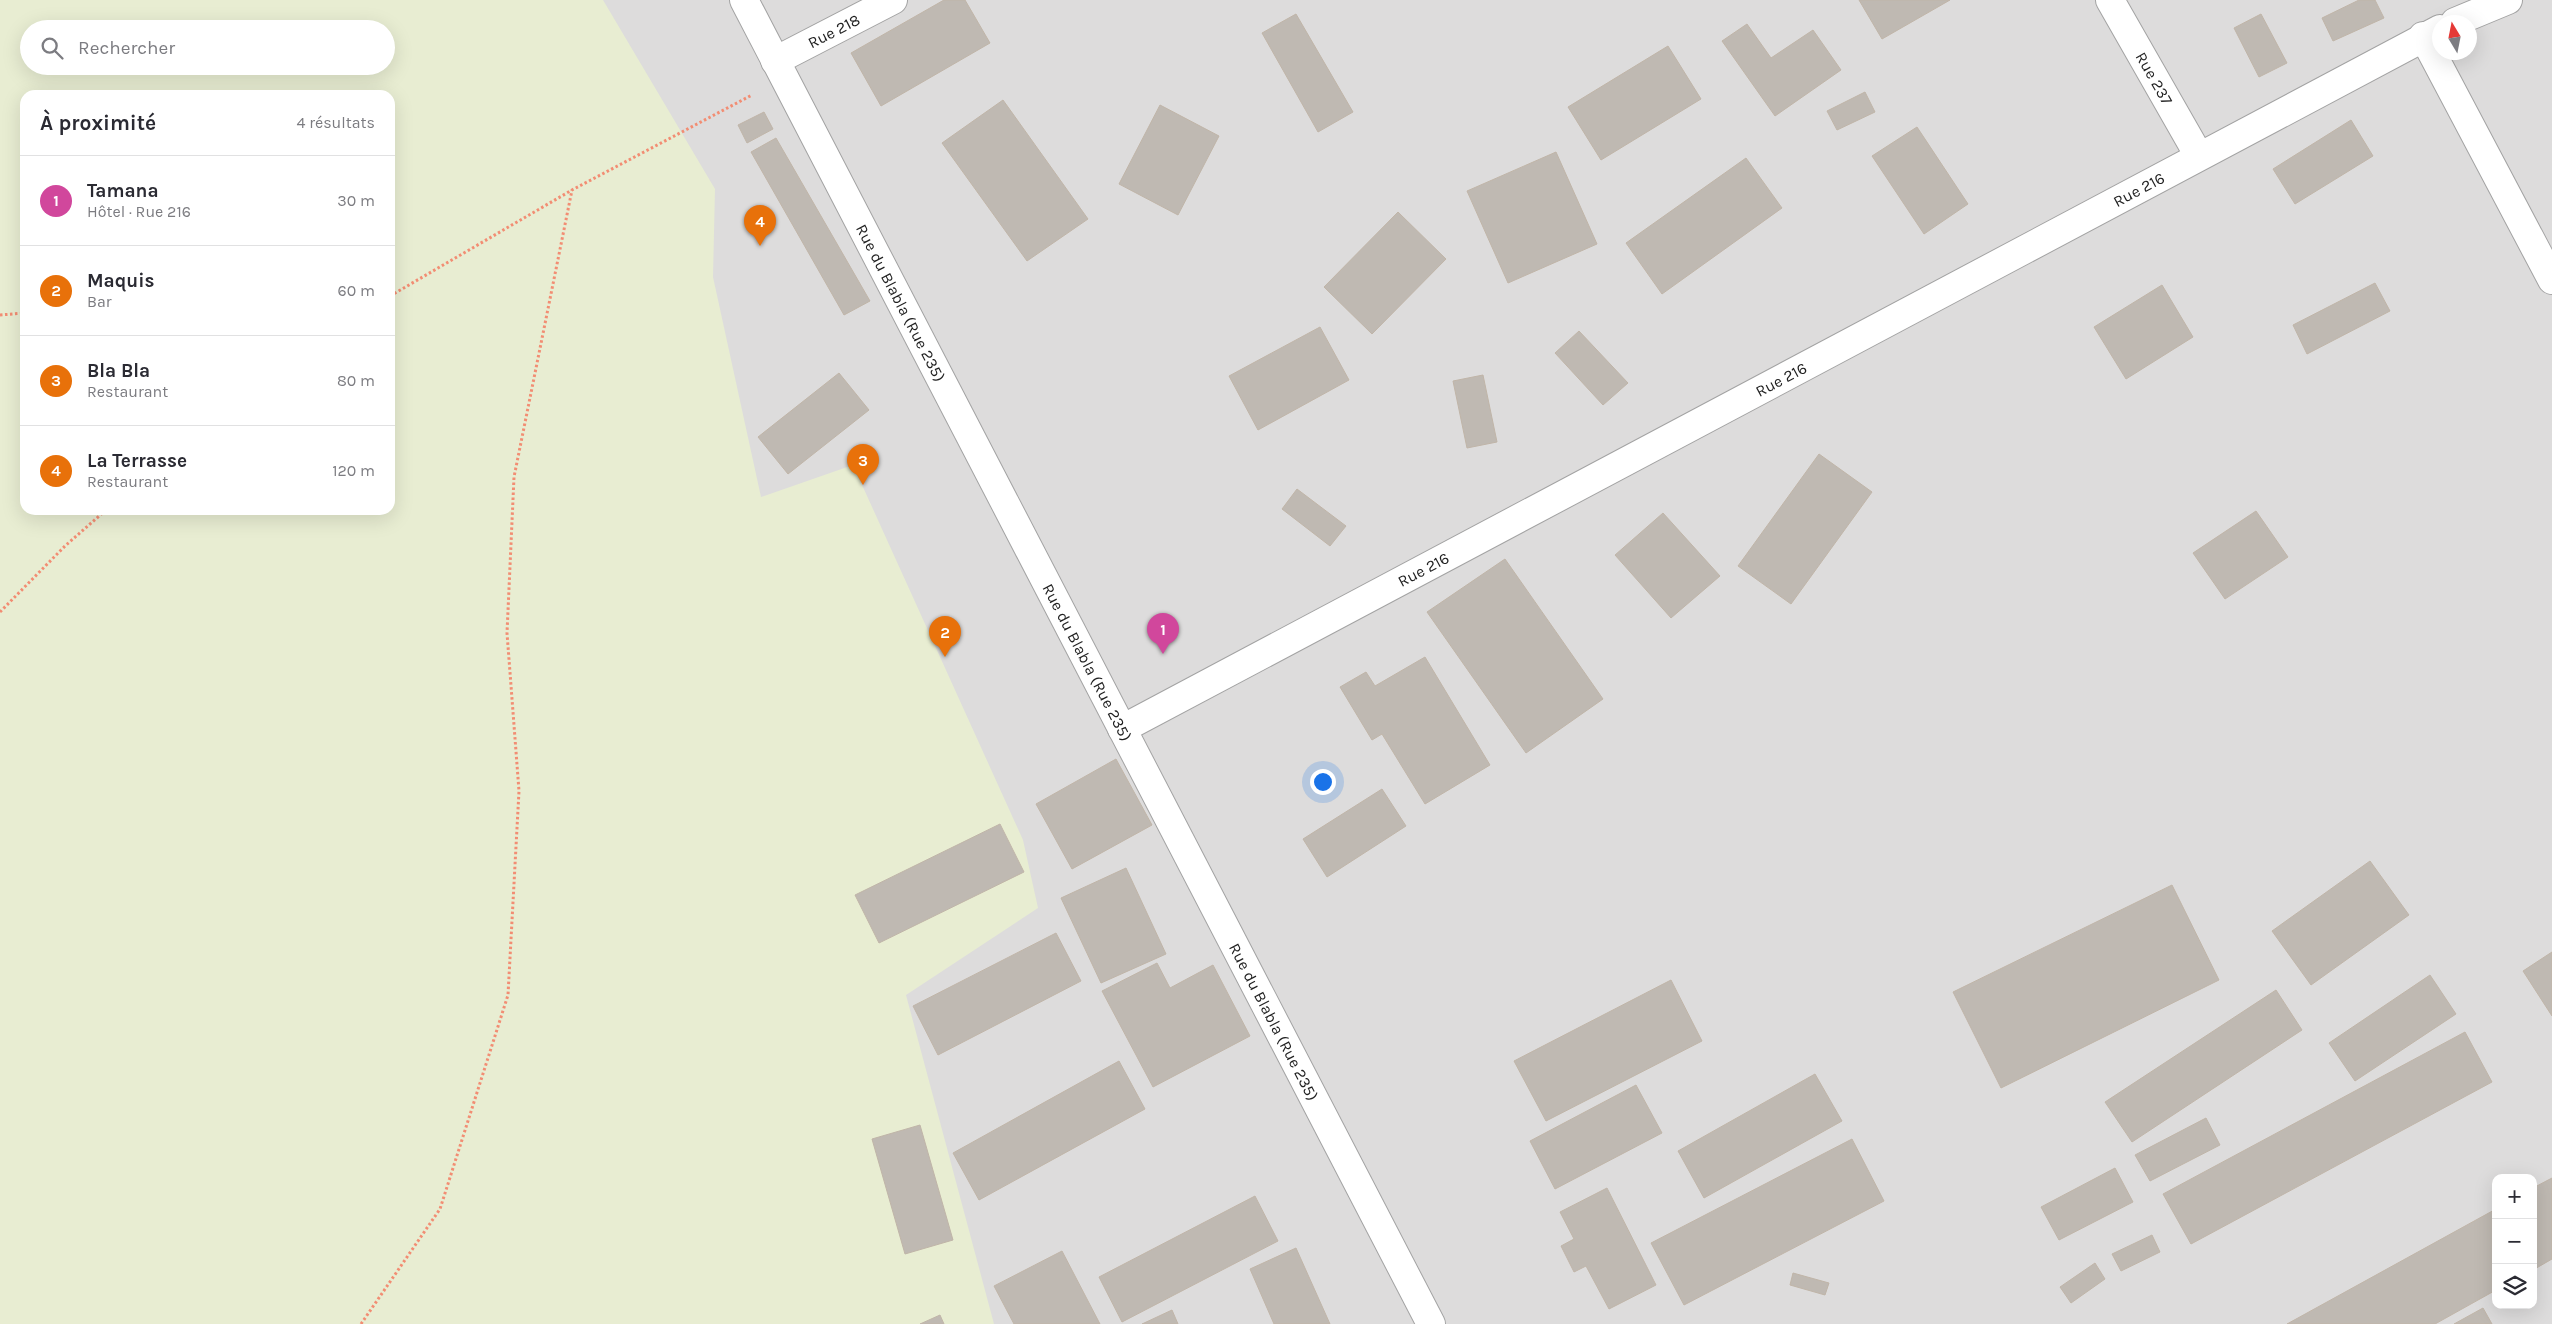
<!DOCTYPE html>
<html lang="fr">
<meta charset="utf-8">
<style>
:root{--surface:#fff;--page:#f2f2f3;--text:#2b2b33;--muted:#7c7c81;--line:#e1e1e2;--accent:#0f766e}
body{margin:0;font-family:Karla,sans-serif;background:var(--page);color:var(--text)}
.controls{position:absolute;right:15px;bottom:15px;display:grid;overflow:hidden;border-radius:10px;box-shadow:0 5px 20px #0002}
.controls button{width:45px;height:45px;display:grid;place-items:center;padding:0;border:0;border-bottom:1px solid var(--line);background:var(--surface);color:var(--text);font:25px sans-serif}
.compass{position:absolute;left:2432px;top:15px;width:45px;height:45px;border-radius:50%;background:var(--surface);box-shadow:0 5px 20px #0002;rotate:350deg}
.you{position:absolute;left:1322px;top:781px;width:18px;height:18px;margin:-12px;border:4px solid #fff;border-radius:50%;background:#1a73e8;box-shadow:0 0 0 8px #1a73e833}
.badge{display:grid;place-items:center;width:32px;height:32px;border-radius:50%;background:var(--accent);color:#fff;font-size:16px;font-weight:700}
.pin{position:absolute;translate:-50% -41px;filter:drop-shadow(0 1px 2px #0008)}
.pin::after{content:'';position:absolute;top:26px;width:18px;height:15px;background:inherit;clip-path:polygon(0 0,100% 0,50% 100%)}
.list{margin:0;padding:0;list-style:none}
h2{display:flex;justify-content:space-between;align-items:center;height:65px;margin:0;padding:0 20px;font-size:21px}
h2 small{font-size:16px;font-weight:400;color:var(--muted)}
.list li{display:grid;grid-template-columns:32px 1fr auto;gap:15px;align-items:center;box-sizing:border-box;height:90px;padding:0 20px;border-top:1px solid var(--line)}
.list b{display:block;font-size:19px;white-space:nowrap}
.list p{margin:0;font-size:16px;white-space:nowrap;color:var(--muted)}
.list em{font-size:16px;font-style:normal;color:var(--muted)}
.icon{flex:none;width:28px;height:28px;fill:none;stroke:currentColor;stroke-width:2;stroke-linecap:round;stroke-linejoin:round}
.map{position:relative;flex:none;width:2552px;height:1324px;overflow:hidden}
.search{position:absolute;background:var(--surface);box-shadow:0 5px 20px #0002;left:20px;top:20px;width:375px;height:55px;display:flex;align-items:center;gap:12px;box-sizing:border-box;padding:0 18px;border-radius:28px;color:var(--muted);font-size:19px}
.panel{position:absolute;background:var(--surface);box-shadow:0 5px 20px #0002;left:20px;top:90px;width:375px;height:425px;border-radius:15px}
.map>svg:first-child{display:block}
</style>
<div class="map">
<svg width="2552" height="1324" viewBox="0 0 2552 1324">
<rect width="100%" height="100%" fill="#efede5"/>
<path fill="#dddcdc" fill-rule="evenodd" d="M0,0H2552V1324H0ZM2440,22H2470V52H2440ZM29,29H386V66H29ZM25,95H390V510H25ZM2496,1178H2533V1305H2496Z"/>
<path fill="#e8edd2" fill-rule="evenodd" d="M0,0H603L715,189L713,277L761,497L853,465L1023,840L1038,908L906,995L994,1324H0ZM29,29H386V66H29ZM25,95H390V510H25Z"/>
<path fill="#bfb9b2" stroke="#c0b5a8" d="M944,0H965L990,43L881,106L851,53Z
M1859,0H1950L1882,39Z
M2359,0H2375L2384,18L2333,41L2322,18Z
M1296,14L1353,112L1318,132L1262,33Z
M2261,14L2287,63L2259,77L2234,28Z
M1747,24L1771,58L1813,30L1841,70L1775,116L1722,41Z
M1668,46L1701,99L1601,160L1568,107Z
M1865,92L1875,112L1837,130L1827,111Z
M1003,100L1088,219L1027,261L942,143Z
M1160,105L1219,136L1178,215L1119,184Z
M764,112L773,129L747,143L738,125Z
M2351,120L2373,156L2295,204L2273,169Z
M1917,127L1968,204L1924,234L1872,156Z
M776,138L870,301L844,315L751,152Z
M1556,152L1597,244L1508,283L1467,191Z
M1746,158L1782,208L1662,294L1626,243Z
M1398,212L1446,259L1372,334L1324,287Z
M2375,283L2390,311L2307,354L2293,325Z
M2162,285L2193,337L2126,379L2094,327Z
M1320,327L1349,380L1258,430L1229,376Z
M1579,331L1628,383L1603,405L1555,353Z
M839,373L869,410L788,474L758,437Z
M1483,375L1497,442L1467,448L1453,381Z
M1819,454L1872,492L1791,604L1738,566Z
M1297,489L1346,526L1330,546L1282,509Z
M2256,511L2288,557L2225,599L2193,553Z
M1663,513L1720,576L1671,618L1615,555Z
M1505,559L1603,699L1526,753L1427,612Z
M1425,657L1490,765L1425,804L1382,734L1372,740L1340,687L1366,672L1375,686Z
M1116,759L1152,825L1072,869L1036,804Z
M1382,789L1406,826L1327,877L1303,839Z
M1000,824L1024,872L879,943L855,895Z
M2370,861L2409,915L2311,985L2272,931Z
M1126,868L1166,954L1101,983L1061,898Z
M2172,885L2219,980L2001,1088L1953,992Z
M1056,933L1081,981L938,1055L913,1006Z
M2552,952V1016L2523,971Z
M1157,963L1170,988L1213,965L1250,1036L1153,1087L1102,991Z
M2430,975L2456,1014L2355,1081L2329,1043Z
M1671,980L1702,1041L1546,1121L1514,1061Z
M2276,990L2302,1030L2132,1142L2105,1102Z
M2465,1032L2492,1082L2191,1244L2163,1194Z
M1119,1061L1145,1109L979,1200L953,1153Z
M1815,1074L1842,1121L1704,1198L1678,1151Z
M1636,1085L1662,1133L1555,1189L1530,1141Z
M2206,1118L2220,1145L2150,1181L2135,1155Z
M920,1125L953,1240L905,1254L872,1139Z
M1852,1139L1884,1201L1684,1305L1651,1243Z
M2115,1168L2133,1202L2059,1240L2041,1207Z
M2552,1178V1259L2533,1270V1188Z
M1607,1188L1656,1285L1609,1309L1586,1266L1574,1272L1561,1246L1574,1239L1560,1212Z
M1255,1196L1278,1241L1122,1322L1099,1277Z
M2496,1209V1290L2435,1324H2287Z
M2152,1235L2160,1252L2121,1271L2112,1254Z
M1296,1248L1330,1324H1274L1250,1269Z
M1062,1251L1100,1324H1014L994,1286Z
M2095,1263L2105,1279L2071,1303L2060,1287Z
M1793,1273L1829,1283L1825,1295L1790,1285Z
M2483,1308L2492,1324H2454Z
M1172,1310L1178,1324H1142Z
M940,1315L944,1324H920Z"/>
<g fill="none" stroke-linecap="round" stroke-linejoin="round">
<g stroke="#a3a3a3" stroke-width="30">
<g id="minor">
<path id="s1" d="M2110,0L2199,156"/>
<path d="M2455,22L2508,0"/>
<path d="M2423,36L2552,280"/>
<path id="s2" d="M775,61L893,0"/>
<path id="s3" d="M1122,729L2440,29"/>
</g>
</g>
<g stroke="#a3a3a3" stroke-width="30">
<g id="tertiary">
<path id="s4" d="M744,0L1431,1324"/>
</g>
</g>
<path stroke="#f28d73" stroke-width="3" stroke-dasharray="2.5 2.5" stroke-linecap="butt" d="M390,296L572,190
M0,315L25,313
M0,612L65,546L106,510
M361,1324L440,1209L508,995L519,791L507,633L514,477L572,190L752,95"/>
<use href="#minor" stroke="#fff" stroke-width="28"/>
<use href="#tertiary" stroke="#fff" stroke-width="28"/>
</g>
<g text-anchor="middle" stroke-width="4" stroke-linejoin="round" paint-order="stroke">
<g font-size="16" fill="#1f1f1f" stroke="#fff">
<text dy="6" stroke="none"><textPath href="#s2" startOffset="66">Rue 218</textPath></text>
<text dy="6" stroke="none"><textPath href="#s1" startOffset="90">Rue 237</textPath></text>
<text dy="6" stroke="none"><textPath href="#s3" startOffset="1151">Rue 216</textPath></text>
<text dy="6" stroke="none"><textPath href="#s4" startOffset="341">Rue du Blabla (Rue 235)</textPath></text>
<text dy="6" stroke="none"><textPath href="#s3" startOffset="746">Rue 216</textPath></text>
<text dy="6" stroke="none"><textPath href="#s3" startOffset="341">Rue 216</textPath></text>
<text dy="6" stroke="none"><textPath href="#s4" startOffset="746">Rue du Blabla (Rue 235)</textPath></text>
<text dy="6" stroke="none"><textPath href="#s4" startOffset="1151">Rue du Blabla (Rue 235)</textPath></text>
</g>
</g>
</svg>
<div class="controls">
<button>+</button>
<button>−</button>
<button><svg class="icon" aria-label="layers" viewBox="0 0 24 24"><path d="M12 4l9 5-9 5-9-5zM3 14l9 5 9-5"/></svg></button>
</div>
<svg class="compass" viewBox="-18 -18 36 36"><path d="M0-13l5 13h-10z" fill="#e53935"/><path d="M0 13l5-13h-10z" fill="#7c7c81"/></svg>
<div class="you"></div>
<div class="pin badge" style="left:1163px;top:654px;background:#d1479c">1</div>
<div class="pin badge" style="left:945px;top:657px;background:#e8710a">2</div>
<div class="pin badge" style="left:863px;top:485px;background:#e8710a">3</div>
<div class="pin badge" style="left:760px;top:246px;background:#e8710a">4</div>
<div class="search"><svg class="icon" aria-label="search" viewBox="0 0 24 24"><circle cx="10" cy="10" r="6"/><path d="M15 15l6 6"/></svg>Rechercher</div>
<section class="panel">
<h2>À proximité<small>4 résultats</small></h2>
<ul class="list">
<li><span class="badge" style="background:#d1479c">1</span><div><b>Tamana</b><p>Hôtel · Rue 216</p></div><em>30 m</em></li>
<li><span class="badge" style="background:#e8710a">2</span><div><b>Maquis</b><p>Bar</p></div><em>60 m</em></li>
<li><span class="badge" style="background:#e8710a">3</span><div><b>Bla Bla</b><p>Restaurant</p></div><em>80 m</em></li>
<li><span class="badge" style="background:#e8710a">4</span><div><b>La Terrasse</b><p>Restaurant</p></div><em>120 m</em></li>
</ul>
</section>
</div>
